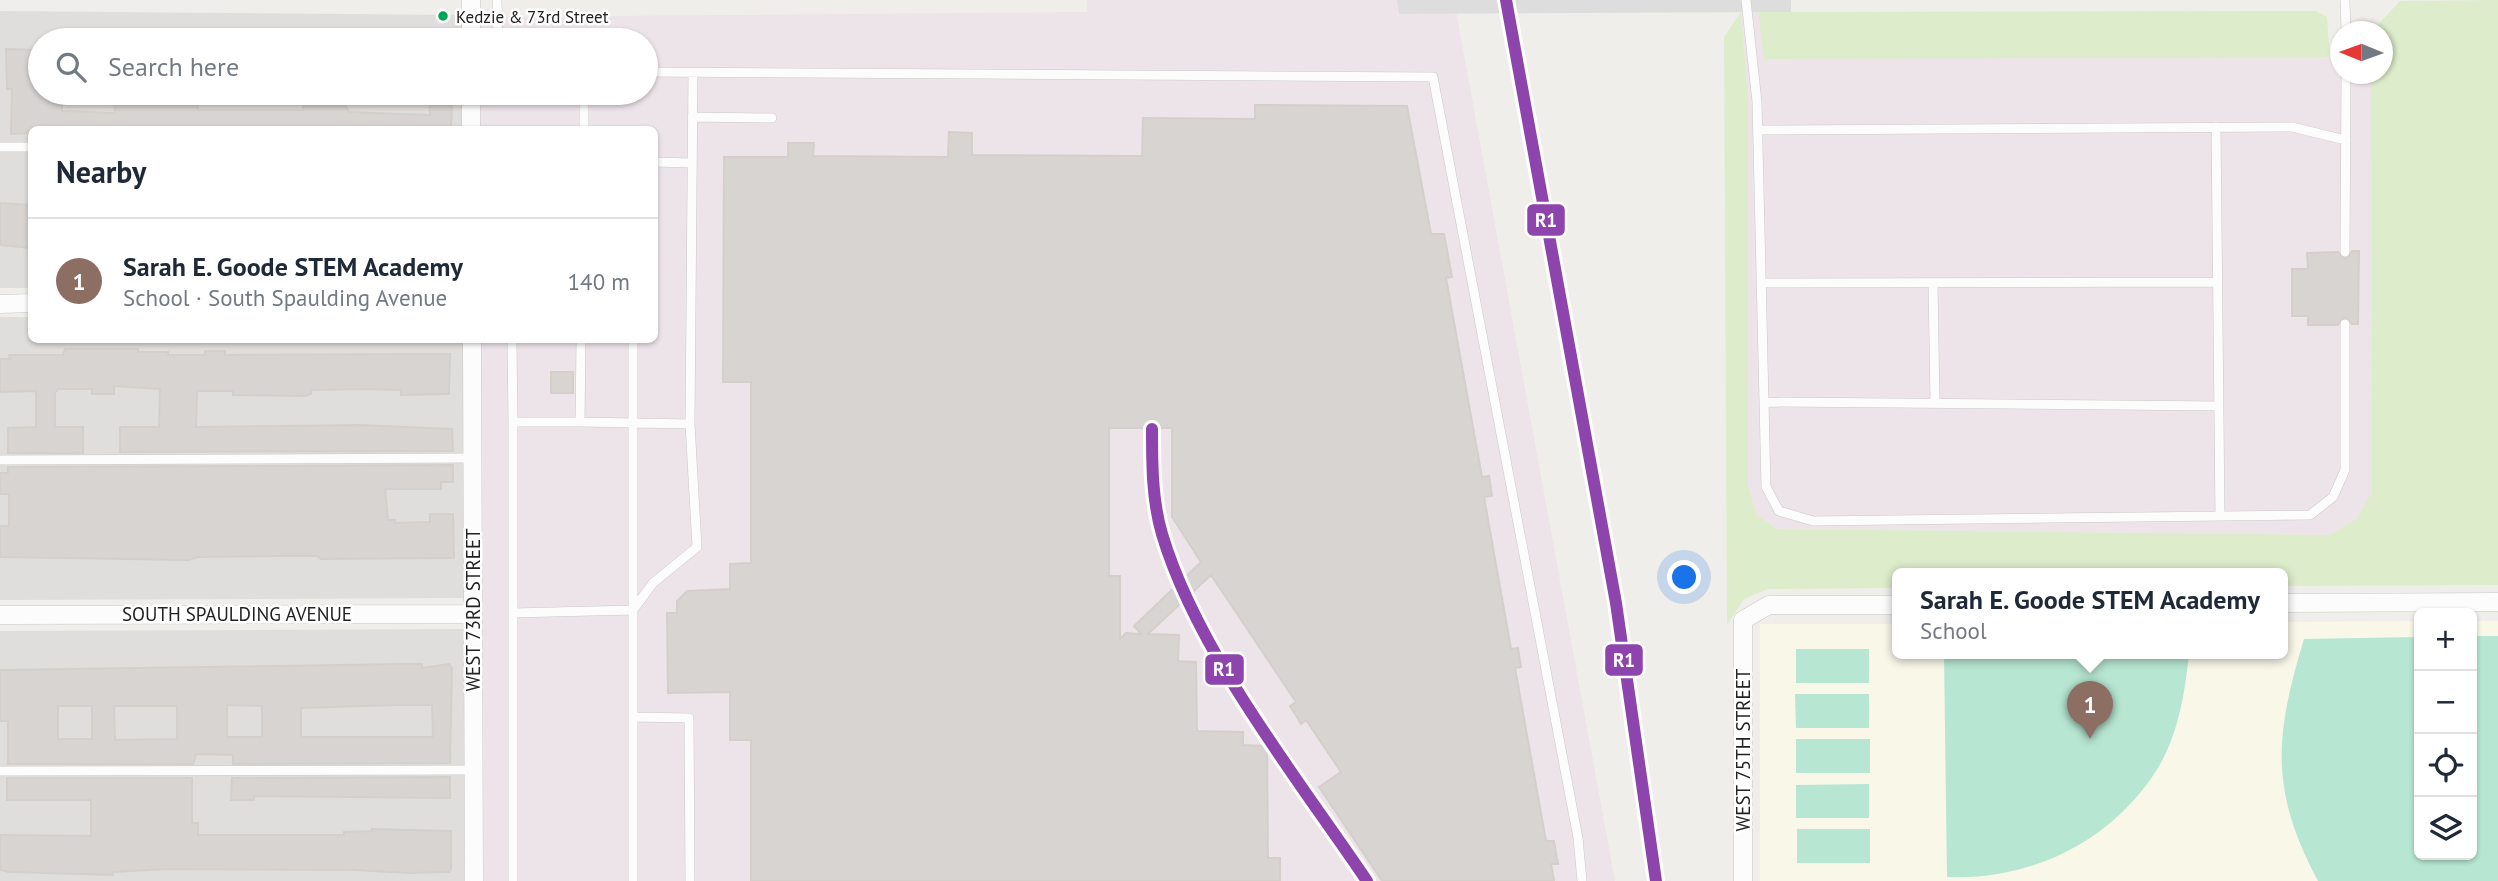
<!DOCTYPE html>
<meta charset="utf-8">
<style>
:root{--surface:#fff;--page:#f2f2f3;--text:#1f2937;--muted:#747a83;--line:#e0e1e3;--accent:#6a6968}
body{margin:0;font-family:"PT Sans",sans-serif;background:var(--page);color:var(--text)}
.controls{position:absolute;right:21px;bottom:21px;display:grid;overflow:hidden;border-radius:10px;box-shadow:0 2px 5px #0004}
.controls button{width:63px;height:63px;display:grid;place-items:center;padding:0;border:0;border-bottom:2px solid var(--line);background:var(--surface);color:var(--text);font:35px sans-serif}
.compass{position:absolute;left:2330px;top:21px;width:63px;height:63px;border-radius:50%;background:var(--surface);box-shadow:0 2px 5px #0004;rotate:271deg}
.you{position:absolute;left:1685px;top:578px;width:24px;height:24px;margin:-18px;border:5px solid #fff;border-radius:50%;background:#1a73e8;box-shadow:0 0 0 10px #1a73e833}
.badge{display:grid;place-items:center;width:46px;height:46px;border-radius:50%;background:var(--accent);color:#fff;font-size:23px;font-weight:700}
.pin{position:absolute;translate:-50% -58px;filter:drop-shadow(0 2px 4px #0008)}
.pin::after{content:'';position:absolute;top:37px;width:24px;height:21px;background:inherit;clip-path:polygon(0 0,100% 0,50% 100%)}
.popup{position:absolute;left:1892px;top:568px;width:396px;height:91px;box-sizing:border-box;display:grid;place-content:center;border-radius:10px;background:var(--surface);filter:drop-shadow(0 2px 5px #0005);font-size:23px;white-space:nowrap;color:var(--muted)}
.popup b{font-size:26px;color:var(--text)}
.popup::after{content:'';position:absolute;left:50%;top:100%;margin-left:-14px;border:14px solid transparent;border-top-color:var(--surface)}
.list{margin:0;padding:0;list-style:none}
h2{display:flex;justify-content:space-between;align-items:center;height:91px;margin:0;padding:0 28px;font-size:30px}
h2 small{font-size:23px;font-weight:400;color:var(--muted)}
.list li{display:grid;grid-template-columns:46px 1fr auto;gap:21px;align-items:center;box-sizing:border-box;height:126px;padding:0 28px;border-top:2px solid var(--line)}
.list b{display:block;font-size:26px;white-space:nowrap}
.list p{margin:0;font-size:23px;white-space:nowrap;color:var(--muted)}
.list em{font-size:23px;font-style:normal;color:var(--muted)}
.icon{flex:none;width:38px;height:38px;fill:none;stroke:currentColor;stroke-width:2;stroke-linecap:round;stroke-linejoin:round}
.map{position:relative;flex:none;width:2498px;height:881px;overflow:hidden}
.search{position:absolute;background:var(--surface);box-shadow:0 2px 5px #0004;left:28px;top:28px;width:630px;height:77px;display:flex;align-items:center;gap:18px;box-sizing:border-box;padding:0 24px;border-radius:38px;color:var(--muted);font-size:26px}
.panel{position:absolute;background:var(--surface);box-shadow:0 2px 5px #0004;left:28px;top:126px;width:630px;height:217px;border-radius:10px}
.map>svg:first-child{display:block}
</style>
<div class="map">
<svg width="2498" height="881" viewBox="0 0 2498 881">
<rect width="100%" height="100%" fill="#f0eeeb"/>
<path fill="#dfdedc" d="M0,11L463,15V40H40V93H463V129L32,130L31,288H0Z
M0,317H31L32,340H464V598L0,600Z
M466,629L464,881H0V631Z"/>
<path fill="#ede4e9" d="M1087,0H1454L1615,881H484L481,340H654V130L480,129L479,93H646V40H479V17L1087,12Z
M1741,12H1758L1764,59L2340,56V74H2371L2372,492L2356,519L2330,535L1777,529L1757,515L1748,485V97Z"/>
<path fill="#f8f7e8" d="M2419,621V855H2472V621H2498V881H1760V624H1897L1898,653H2282L2283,622Z"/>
<path fill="#ddeccb" d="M2498,0V585L2283,586L2282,573H1898L1897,588L1768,589L1744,599L1727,625L1724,37L1741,12L1748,97V485L1757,515L1777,529L2330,535L2356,519L2372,492L2371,74H2382V32L2372,31L2400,1Z
M2316,11L2327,17L2330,57L1764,59L1758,12Z"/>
<path fill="#b7e6d2" d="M2472,636H2498V881H2318C2269,789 2275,736 2304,639L2419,637V855H2472Z
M1796,649H1869V683H1796Z
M1944,653H2189C2185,693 2178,737 2156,771C2111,841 2031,881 1947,877Z
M1795,694H1869V728H1796Z
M1796,739H1870V773H1796Z
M1869,784V818H1796V785Z
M1870,829V863H1797V829Z"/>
<path fill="#dedddd" d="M1397,0H1791V12L1399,14Z"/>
<path fill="#d7d4d2" stroke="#d3d0cc" stroke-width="2" fill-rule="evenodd" d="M6,49L40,50V93H62V111L115,113L114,93H198V110H303V106H346L349,112L430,115V105H452L451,130H30V133L11,134L12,89H7Z
M1255,105L1407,106L1431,234H1444L1452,277L1446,278L1482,477L1489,476L1492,496L1484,497L1511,649L1518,648L1521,667L1515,668L1546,841H1554L1558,864H1551L1554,881H1382L1319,787L1341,772L1306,720L1301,724L1295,714L1290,706L1296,702L1211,575L1148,634L1179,635L1178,661L1196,662L1197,731L1243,732V745L1267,746L1268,858H1280V881H751V740H730V692L668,693L667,613H677V601L687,591L730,589V564L751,563V382H723L724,157H788V143H814L813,156L948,157L949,132L972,133V155L1142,156L1143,118L1255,119ZM1109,428H1172V517L1201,562L1134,626L1141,634L1126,633L1120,639V576H1109Z
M0,203L30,205V248L0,245Z
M2352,251H2359L2358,324H2352L2344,317L2338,325H2308V316H2292V269H2308L2307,253L2338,252L2346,259Z
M65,349H138V352H168V355H205V351H225V355L450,354L449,394L401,395V390L367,389L311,390V394L305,396L233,395V391H197L196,427L361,425L452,429L453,451L120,452V427H159L160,389L114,386V394H92V389H58L55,393V427H83V453H8V428L36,427V391L0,392V359H10L9,355H63Z
M551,372H573V393H551Z
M453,465V482H441V489H385L388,520H395V523L430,522V514H453L454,558L321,559L317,556H282L199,557L188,560L0,557V526H9V494H0V473H8V467Z
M405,664H422V668L449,664L452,668L450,763L233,764V755L196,754L193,764H8V721H0V670ZM227,705L262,706V737H227ZM397,705H432L433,737H301V708ZM58,706H92V739H58ZM114,706H177V739L115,740Z
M450,777V798L254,796V800H231L232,778Z
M7,778H192V823H198V835H344V832L372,831V829L451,831V869L449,872L408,873L355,870L167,869L113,872V875L9,872L0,870V835L91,836V800H7Z"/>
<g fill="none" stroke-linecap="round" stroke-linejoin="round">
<g stroke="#c9c8c7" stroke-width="10">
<path id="service" d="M497,0L498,40
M1746,0L1757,102L1766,487L1779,511L1813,521L2310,515L2333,497L2345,470V324
M2345,0L2346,32
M646,72L1433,77L1578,838L1582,881
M692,117L772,118
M2216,127L2220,516
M584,130V93
M1758,130L2292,127L2346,140
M0,147H32
M654,162L692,163
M2345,252L2346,74
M1762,283L2218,282
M1933,283L1935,403
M512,340L513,422
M581,340L580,422L690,424
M1764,402L2219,406
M0,460L472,458
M513,613L633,610L653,583L697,547L690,424L693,73
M633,717L689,718L690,881
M0,771L473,770
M513,881V422H580
M633,881V340"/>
</g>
<g stroke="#c9c8c7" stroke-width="19">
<path id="minor" d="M471,0V40
M471,93V130
M0,304L32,303
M472,340L474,881
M2282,603L2498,602
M0,615L473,614
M1743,881V620L1769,605H1898"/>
</g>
<use href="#service" stroke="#fdfcfc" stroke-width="9"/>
<use href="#minor" stroke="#fdfcfc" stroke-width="18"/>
<g stroke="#fff" stroke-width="18">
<path id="rail-1" d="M1506,0L1616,603L1656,881
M1152,429C1152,464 1152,500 1162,534C1197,652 1298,779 1367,881"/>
</g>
<use href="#rail-1" stroke="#8e44ad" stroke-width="12"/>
</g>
<circle fill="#00a651" stroke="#fff" stroke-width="2.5" cx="443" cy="16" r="6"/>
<g text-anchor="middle" stroke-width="5" stroke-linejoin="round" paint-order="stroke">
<g font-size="17" fill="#222" stroke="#fff" text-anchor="start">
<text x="456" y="23">Kedzie &amp; 73rd Street</text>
</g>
<g font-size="19" fill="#222" stroke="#fff">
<text transform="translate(473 610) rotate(-90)" y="7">WEST 73RD STREET</text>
<text x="237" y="621">SOUTH SPAULDING AVENUE</text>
<text transform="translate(1743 750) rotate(-90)" y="7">WEST 75TH STREET</text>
</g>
</g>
<g stroke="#fff" stroke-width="2.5">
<rect x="1526" y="203" width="40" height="34" rx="7" fill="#8e44ad"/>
<rect x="1604" y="643" width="40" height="34" rx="7" fill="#8e44ad"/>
<rect x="1204" y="653" width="41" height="33" rx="7" fill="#8e44ad"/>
</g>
<g font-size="19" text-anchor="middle" font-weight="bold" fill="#fff">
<text x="1546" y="227">R1</text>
<text x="1624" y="667">R1</text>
<text x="1224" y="676">R1</text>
</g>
</svg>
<div class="controls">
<button>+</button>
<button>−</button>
<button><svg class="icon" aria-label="locate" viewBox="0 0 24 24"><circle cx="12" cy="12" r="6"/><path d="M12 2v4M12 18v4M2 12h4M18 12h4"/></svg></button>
<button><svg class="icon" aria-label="layers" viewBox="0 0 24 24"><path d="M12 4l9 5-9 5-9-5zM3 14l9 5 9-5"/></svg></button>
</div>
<svg class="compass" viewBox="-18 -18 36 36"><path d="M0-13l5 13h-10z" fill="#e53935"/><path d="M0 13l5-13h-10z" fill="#747a83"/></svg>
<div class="you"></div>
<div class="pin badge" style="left:2090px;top:739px;background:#8d6e63">1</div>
<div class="popup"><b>Sarah E. Goode STEM Academy</b>School</div>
<div class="search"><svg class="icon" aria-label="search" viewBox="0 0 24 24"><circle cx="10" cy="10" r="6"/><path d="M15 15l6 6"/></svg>Search here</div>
<section class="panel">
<h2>Nearby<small></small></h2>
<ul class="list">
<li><span class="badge" style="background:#8d6e63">1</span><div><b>Sarah E. Goode STEM Academy</b><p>School · South Spaulding Avenue</p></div><em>140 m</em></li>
</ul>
</section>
</div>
